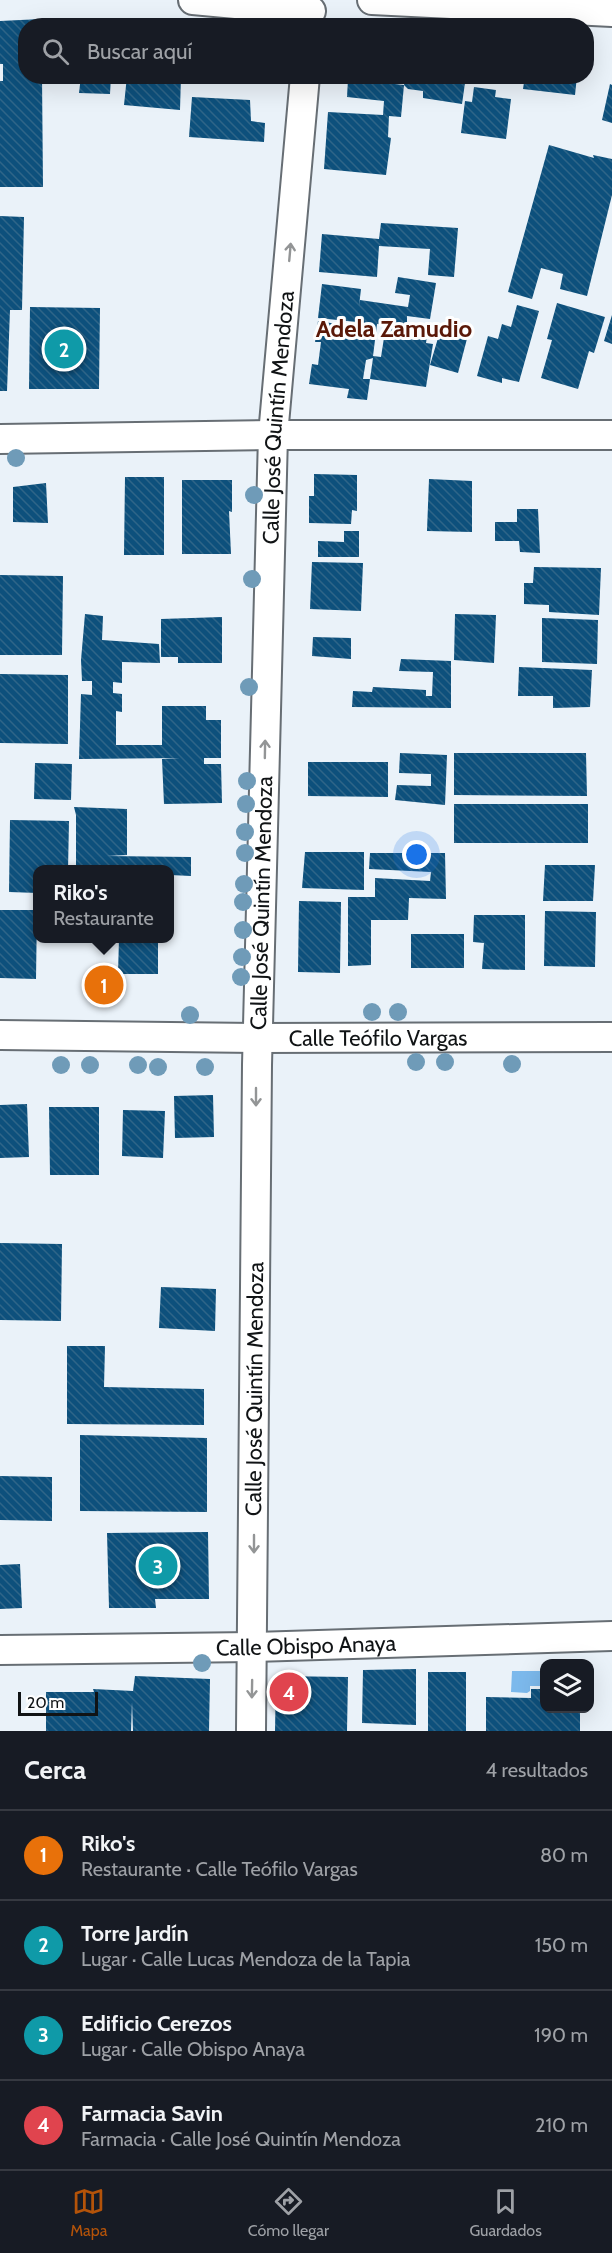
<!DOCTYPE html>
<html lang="es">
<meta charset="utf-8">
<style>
:root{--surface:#171b24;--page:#20242c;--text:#f1f3f6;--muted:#9ea1a6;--line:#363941;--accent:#b45309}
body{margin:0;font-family:Cabin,sans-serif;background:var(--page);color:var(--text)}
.controls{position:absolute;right:18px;bottom:18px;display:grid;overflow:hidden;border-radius:12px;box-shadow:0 6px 24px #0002}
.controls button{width:54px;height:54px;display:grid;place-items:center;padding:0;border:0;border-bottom:2px solid var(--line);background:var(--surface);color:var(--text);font:30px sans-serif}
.scale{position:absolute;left:18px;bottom:15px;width:80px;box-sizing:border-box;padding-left:6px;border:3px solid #101315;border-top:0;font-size:16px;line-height:21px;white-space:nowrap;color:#101315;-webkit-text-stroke:4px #fefefe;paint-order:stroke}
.you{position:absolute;left:417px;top:855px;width:21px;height:21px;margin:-15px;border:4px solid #fff;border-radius:50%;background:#1a73e8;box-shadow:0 0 0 9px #1a73e833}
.badge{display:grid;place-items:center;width:39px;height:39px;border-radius:50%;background:var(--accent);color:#fff;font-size:20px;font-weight:700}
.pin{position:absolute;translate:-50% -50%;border:3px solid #fff;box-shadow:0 2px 6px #0006}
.popup{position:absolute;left:33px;top:865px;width:141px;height:78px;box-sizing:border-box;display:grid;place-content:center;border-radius:12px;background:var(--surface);filter:drop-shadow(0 2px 4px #0005);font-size:20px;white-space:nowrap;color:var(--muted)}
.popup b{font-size:22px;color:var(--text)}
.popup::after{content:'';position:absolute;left:50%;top:100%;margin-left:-12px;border:12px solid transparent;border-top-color:var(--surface)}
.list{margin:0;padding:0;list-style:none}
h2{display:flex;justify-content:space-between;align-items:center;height:78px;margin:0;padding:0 24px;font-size:26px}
h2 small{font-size:20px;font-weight:400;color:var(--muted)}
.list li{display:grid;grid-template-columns:39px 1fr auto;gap:18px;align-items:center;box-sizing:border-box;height:90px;padding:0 24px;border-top:2px solid var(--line)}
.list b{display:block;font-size:22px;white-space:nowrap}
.list p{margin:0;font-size:20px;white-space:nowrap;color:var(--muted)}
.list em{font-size:20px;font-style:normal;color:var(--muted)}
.icon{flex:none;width:33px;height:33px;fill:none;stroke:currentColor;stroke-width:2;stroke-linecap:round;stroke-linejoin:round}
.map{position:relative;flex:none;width:612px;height:1731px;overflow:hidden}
.search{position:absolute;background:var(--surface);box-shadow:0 6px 24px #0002;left:18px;right:18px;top:18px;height:66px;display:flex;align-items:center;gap:15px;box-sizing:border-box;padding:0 21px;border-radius:24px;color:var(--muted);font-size:22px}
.sheet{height:438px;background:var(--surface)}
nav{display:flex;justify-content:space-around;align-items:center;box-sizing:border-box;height:84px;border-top:2px solid var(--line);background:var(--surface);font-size:16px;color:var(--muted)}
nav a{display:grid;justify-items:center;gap:3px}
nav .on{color:var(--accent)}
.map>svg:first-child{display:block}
</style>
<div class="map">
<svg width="612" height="1731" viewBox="0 0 612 1731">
<defs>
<pattern id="building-back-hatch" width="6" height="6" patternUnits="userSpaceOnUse" patternTransform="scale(1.5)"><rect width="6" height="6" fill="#0d507c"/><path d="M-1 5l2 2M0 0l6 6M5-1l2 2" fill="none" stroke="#2f6588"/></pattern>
</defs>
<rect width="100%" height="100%" fill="#eaf2f9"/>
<path fill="#7cb9ec" d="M512,1671H544V1686H530V1691L527,1693L511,1692Z"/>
<path fill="url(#building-back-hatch)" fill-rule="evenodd" d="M41,19V26H26V76H42L43,187H0V81H3V64H0V21Z
M48,76H75V80L48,79Z
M81,76H111L110,94L79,93Z
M127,76H181L180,110L124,105Z
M201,76H225V83L201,82Z
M233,76H272V81L233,78Z
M406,76H466L462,104L423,98V91L408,89L404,85Z
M525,76H577L575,95L523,89Z
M348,79L404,85L401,117L389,116L388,137L391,138L386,175L324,169L328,112L383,115L384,101L347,97Z
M610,84L612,85V123L602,120Z
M474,87L496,90L495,97L511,99L506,139L461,133L465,101L472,102Z
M192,97L250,100L251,121L265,123L264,142L189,137Z
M549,145L594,158L593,155L612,159V195L587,296L560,289L563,274L541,268L532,299L508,292Z
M0,216L24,217L22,310H10L7,391H0Z
M381,223L458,228L454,277L428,275L430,249L379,246L377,277L319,272L322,234L379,239Z
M398,277L436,283L430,319L407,316V327L428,330L426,343L433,344L426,387L370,379L367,400L347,398L349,389L309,384L312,364L318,365L321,342H315L318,321L356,327L357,322L318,318L322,284L361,289L359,306L360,300L408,307L410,295L395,293ZM377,324L386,325L381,357L373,356ZM373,358L370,379H363L366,360Z
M557,303L605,317L594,353L589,351L578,389L541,378L552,340L547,339Z
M517,305L539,311L519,382L502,378V383L477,376L488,336L498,339L502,324L511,327Z
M30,307L100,308L99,389H29Z
M612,315V344L604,341Z
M441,328L468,335L458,373L430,365Z
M314,474L357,475V511L352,510L351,524L309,523V496H314Z
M125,477H164V555H124Z
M429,479L472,481V532L427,531Z
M182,480H232V512L229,511L231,554H182Z
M46,483L48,523L13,522V487Z
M517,509H538L540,553L520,552L519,541H495V522H517Z
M344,531H359V557H318V541L344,542Z
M312,562L363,563L361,611L310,609Z
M534,567L601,568L599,615L549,612V605L524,604V583H533Z
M0,575L63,576L62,655H0Z
M85,614L103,616L102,640L159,644L160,663L122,662V683L113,682V693L122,694V712L116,711V745H162V706H206V720H221V758H204V764H221L222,803L164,804L162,759L180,758L79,759L81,694L92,695V681H82L81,660Z
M455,614L496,615L494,663L454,660Z
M222,617V663H178V657H161V619Z
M542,618L598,620L597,664L542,662Z
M313,637L351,638V659L312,656Z
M401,659L451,661V708L352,707L353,691L372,692L373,687L426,690V696H432L433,672L399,671Z
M519,667L592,670L590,707L553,708V696H518Z
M0,674L68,675V744L0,743Z
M400,753L447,755L445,805L395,800L397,785L431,786V774L399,773Z
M454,753H586L587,796L454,795Z
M308,762H388V797L308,796Z
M35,763L72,764L71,800L34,799Z
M454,804H588V843H454Z
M74,807L127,809V855L107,856L191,857V876L170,875V870H76V815Z
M10,820L69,821L68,870H38V893L9,892Z
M305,852H364V890L302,888Z
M370,853H445L446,899L409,898L408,920H371V965L348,966V897H375V878L430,881L431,872L369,869Z
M545,865H595L593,901H543Z
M299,901L341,902L340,973L298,972Z
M0,910H37L36,979L0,978Z
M545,911L596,912L595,967L544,966Z
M474,915H525V970L482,969L484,943L473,942Z
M411,934H464V968H411Z
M119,938H158V974H118Z
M213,1095L214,1137L175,1138L174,1096Z
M27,1104L29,1157L0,1158V1105Z
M49,1107H99V1175H50Z
M123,1110L165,1111L163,1158L122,1156Z
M0,1243L62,1244L61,1321L0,1320Z
M161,1287L216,1289L215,1331L159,1328Z
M67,1346H105L104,1387L204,1389V1425L67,1424Z
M80,1435L207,1438V1512L80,1511Z
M0,1476L52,1477V1521L0,1520Z
M208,1532L209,1599H155L156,1608H109L107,1533Z
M20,1564L22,1608L0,1609V1565Z
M416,1669V1725L362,1723L363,1670Z
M428,1672H466V1731H428Z
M135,1676L210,1679L209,1731H133L132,1702L131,1731H46V1692H94L93,1689L133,1691Z
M276,1676L348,1677L347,1731H275Z
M531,1689H544V1708H580V1731H486V1697L531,1698Z"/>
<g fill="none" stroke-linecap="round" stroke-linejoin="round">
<g stroke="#676e74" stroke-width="32">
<g id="minor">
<path d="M193,0L311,11"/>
<path d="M372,0L612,12"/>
<path d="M0,439L273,435H612"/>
<path id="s1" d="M0,1035L258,1038L612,1037"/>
<path id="s2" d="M0,1650L253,1647L612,1636"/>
<path id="s3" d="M251,1731L257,1065L273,435L305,76"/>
</g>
</g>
<use href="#minor" stroke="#fff" stroke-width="28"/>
</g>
<g fill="#6f9bb8">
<circle cx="16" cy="458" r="9"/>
<circle cx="254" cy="495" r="9"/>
<circle cx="252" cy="579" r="9"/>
<circle cx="249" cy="687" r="9"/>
<circle cx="247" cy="781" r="9"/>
<circle cx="246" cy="804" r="9"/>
<circle cx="245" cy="832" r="9"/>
<circle cx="245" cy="853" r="9"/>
<circle cx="244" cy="884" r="9"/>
<circle cx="243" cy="902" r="9"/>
<circle cx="243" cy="930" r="9"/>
<circle cx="242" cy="957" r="9"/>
<circle cx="241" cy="977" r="9"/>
<circle cx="372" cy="1012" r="9"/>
<circle cx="398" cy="1012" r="9"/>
<circle cx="190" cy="1015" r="9"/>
<circle cx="416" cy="1062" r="9"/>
<circle cx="445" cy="1062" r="9"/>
<circle cx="512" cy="1064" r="9"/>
<circle cx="61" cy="1065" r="9"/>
<circle cx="90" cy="1065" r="9"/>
<circle cx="138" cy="1065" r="9"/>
<circle cx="158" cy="1067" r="9"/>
<circle cx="205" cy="1067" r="9"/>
<circle cx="202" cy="1663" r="9"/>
</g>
<defs><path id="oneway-shaft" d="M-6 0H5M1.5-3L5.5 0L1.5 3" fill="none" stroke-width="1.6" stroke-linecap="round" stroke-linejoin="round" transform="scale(1.5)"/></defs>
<g stroke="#939596">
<use href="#oneway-shaft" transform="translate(290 252) rotate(-85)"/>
<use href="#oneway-shaft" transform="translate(265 749) rotate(-89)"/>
<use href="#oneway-shaft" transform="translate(256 1097) rotate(90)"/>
<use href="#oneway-shaft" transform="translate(254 1544) rotate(90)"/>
<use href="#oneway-shaft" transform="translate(252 1689) rotate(91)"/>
</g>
<g text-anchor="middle" stroke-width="6" stroke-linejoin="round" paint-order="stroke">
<g font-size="22" fill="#101315" stroke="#fefefe">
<text dy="8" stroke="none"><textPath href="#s3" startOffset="1314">Calle José Quintín Mendoza</textPath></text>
<text dy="8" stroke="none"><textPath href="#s3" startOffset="828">Calle José Quintín Mendoza</textPath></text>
<text dy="8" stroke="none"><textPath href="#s1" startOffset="378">Calle Teófilo Vargas</textPath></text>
<text dy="8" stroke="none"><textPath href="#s3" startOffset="342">Calle José Quintín Mendoza</textPath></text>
<text dy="8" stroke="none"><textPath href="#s2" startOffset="306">Calle Obispo Anaya</textPath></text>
</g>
<g font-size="24" font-weight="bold" fill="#5a1808" stroke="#fefefe">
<text x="394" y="337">Adela Zamudio</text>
</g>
</g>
</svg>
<div class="controls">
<button><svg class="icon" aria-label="layers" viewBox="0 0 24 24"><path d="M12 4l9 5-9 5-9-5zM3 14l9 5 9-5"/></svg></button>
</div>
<div class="scale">20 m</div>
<div class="you"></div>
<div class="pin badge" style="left:104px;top:985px;background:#e8710a">1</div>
<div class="popup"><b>Riko's</b>Restaurante</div>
<div class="pin badge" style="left:64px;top:349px;background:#0f9aa8">2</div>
<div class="pin badge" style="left:158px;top:1566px;background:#0f9aa8">3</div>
<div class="pin badge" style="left:289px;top:1692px;background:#e0444e">4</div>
<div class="search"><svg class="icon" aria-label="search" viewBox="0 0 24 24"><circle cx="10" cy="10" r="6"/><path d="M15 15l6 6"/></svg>Buscar aquí</div>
</div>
<section class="sheet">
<h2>Cerca<small>4 resultados</small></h2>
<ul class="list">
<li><span class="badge" style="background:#e8710a">1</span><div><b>Riko's</b><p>Restaurante · Calle Teófilo Vargas</p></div><em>80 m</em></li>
<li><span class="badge" style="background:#0f9aa8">2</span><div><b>Torre Jardín</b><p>Lugar · Calle Lucas Mendoza de la Tapia</p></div><em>150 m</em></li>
<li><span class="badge" style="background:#0f9aa8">3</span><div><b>Edificio Cerezos</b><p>Lugar · Calle Obispo Anaya</p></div><em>190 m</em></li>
<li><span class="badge" style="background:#e0444e">4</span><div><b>Farmacia Savin</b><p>Farmacia · Calle José Quintín Mendoza</p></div><em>210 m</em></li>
</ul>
</section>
<nav>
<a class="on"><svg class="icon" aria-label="map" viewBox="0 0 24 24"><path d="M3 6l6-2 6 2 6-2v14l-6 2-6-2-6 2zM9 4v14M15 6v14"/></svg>Mapa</a>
<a><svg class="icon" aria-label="directions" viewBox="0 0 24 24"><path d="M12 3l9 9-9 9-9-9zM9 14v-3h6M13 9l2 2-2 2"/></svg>Cómo llegar</a>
<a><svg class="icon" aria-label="saved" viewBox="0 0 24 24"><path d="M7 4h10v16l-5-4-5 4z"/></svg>Guardados</a>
</nav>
